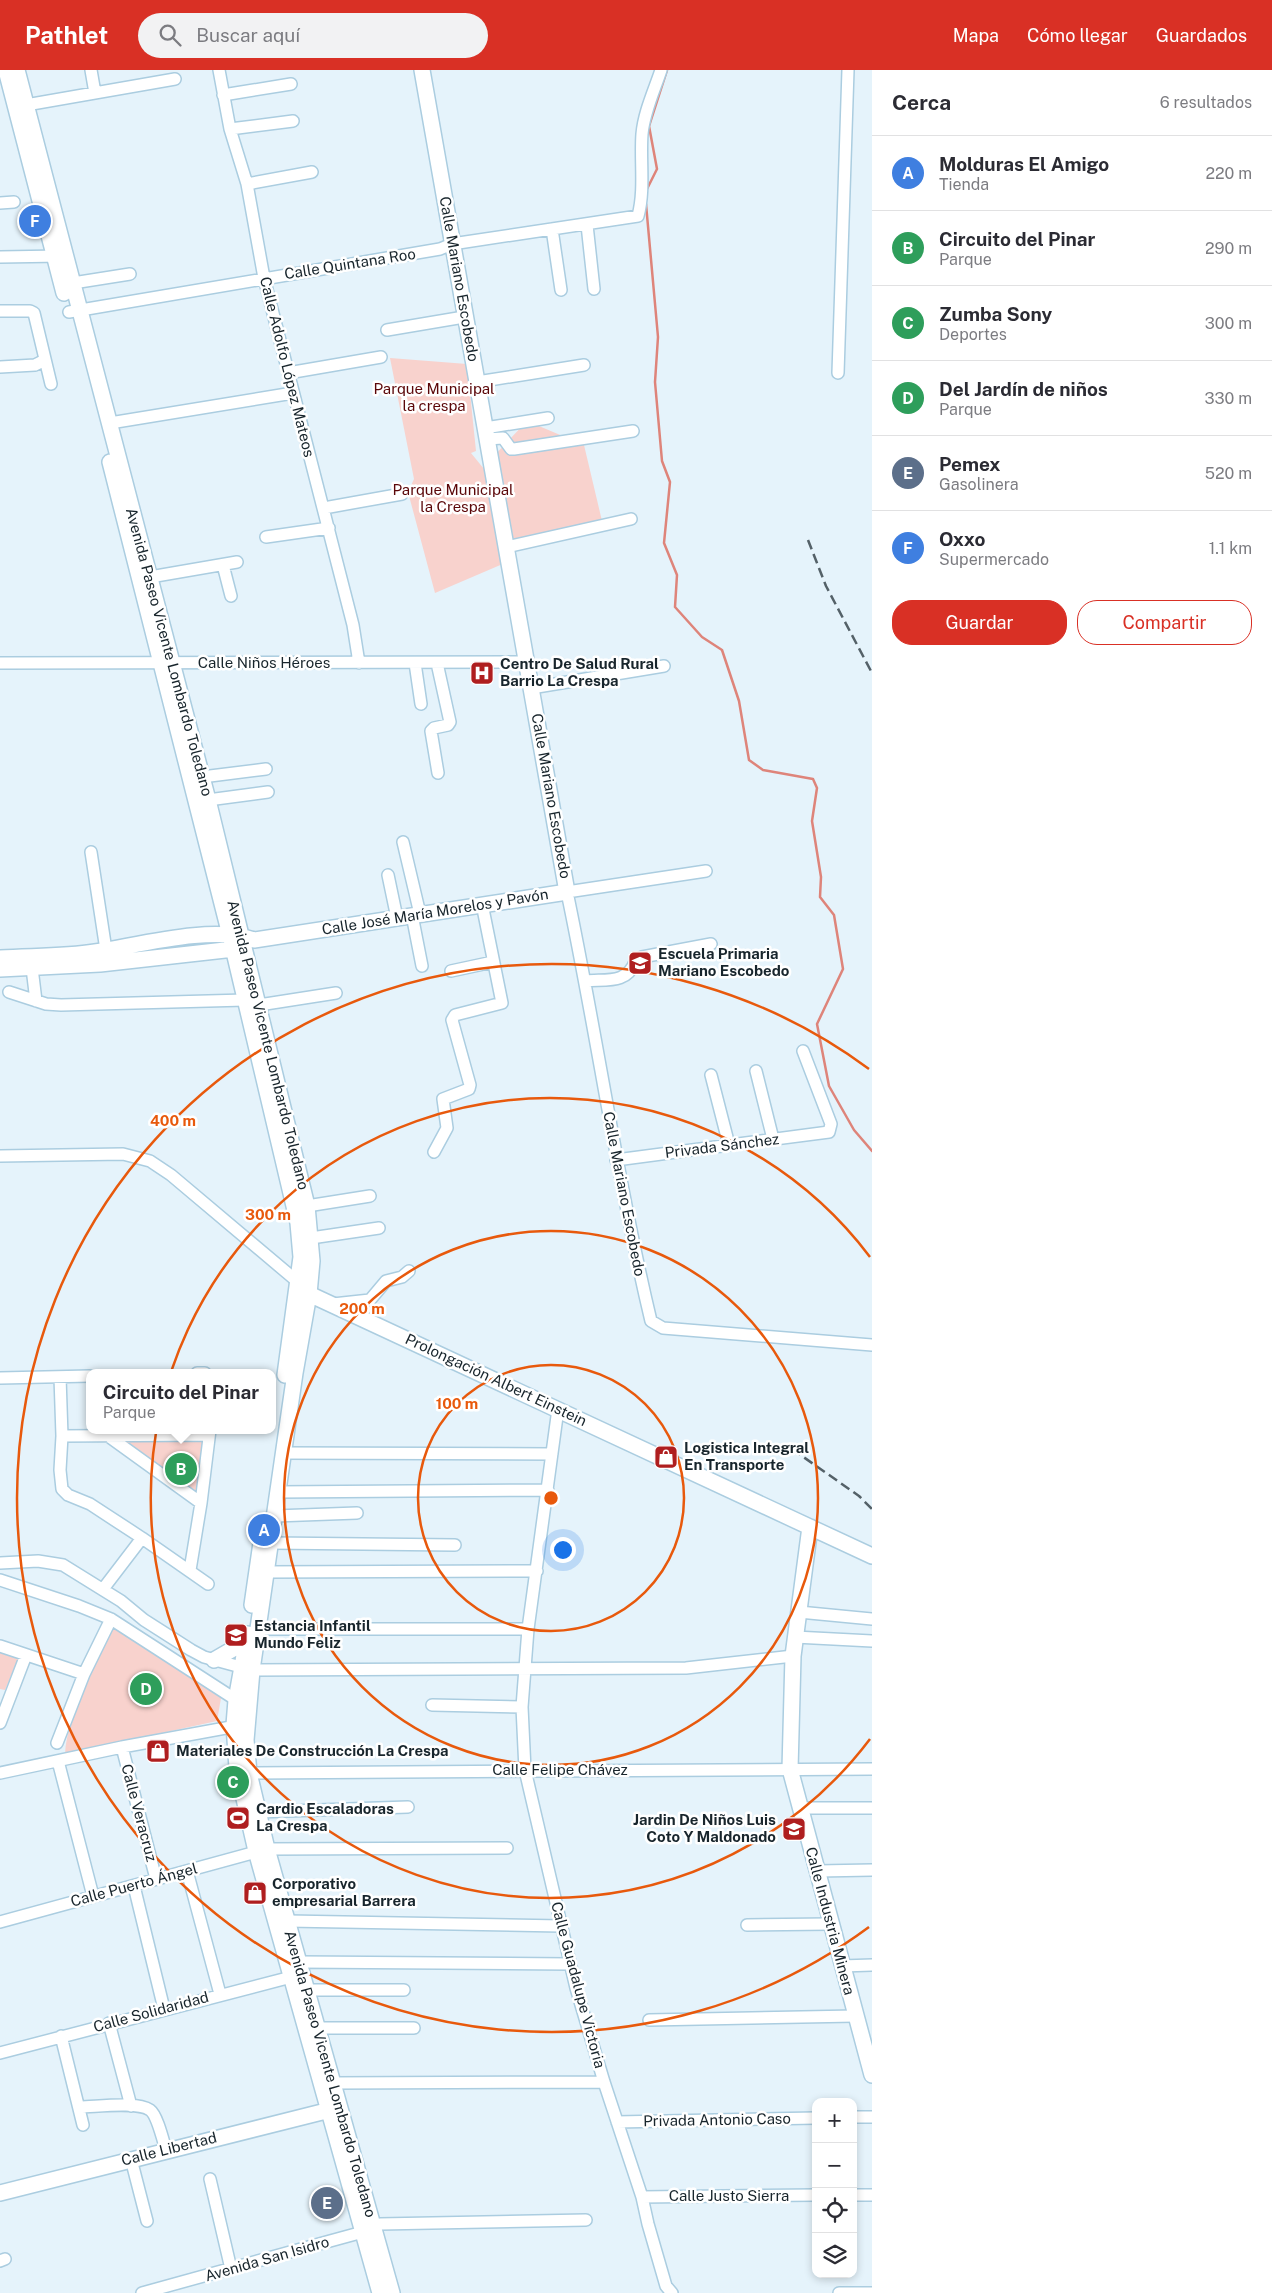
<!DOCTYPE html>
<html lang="es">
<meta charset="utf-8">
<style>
:root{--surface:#fff;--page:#f2f2f3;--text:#2b2b33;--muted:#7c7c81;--line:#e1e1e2;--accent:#d93025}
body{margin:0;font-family:"Public Sans",sans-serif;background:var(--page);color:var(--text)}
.controls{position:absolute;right:15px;bottom:15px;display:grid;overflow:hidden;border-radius:10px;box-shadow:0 2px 8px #0003}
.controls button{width:45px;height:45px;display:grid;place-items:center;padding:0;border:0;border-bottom:1px solid var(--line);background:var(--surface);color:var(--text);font:25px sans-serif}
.you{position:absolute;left:562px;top:1479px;width:18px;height:18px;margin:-12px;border:4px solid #fff;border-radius:50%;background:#1a73e8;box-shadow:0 0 0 8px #1a73e833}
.badge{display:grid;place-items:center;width:32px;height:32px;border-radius:50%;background:var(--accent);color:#fff;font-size:16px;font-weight:700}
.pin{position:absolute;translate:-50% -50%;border:2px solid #fff;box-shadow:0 1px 5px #0006}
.popup{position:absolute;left:86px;top:1299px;width:190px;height:65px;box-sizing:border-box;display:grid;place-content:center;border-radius:10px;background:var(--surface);filter:drop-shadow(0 1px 4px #0005);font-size:16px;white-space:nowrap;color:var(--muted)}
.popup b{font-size:19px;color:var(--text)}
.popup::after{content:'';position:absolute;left:50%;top:100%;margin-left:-10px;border:10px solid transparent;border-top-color:var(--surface)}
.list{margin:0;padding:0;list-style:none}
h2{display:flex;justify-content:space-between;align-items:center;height:65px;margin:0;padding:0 20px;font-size:21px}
h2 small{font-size:16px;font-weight:400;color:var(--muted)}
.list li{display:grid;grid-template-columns:32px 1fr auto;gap:15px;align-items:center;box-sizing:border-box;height:75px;padding:0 20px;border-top:1px solid var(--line)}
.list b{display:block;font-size:19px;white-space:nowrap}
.list p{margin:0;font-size:16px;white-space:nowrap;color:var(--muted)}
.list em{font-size:16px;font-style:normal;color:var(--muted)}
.actions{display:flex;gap:10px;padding:15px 20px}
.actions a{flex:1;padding:11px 0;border:1px solid var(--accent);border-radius:20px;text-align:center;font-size:18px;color:var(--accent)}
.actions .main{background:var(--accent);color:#fff}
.icon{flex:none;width:28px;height:28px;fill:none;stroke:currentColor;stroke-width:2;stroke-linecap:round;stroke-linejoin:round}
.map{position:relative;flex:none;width:872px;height:2223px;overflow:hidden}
header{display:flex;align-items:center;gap:30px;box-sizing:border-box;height:70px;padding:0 25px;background:var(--accent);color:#fff}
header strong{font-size:24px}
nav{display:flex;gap:28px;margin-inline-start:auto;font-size:18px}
.search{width:350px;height:45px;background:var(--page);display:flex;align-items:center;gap:12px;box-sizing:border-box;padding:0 18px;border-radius:28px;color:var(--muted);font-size:19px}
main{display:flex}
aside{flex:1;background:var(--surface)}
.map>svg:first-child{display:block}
</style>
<header>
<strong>Pathlet</strong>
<div class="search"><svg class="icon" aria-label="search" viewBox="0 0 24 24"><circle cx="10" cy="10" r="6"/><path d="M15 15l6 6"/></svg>Buscar aquí</div>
<nav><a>Mapa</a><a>Cómo llegar</a><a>Guardados</a></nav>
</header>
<main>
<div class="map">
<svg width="872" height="2223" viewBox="0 0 872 2223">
<rect width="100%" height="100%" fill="#e5f3fb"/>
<path fill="#f8d2cd" d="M390,288L467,294L476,381L471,383L493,410L505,493L435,523L408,422L414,409Z
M527,351L584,375L602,451L512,470L491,389Z
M206,1368L198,1427L124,1372Z
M114,1557L221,1628L217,1651L65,1684C67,1644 97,1593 114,1557Z
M0,1583L18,1589L5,1620L0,1619Z"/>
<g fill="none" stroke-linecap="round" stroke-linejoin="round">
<path stroke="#de847a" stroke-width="2.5" d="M647,119L657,99L649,56L667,0
M646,134L658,267L655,312L662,391L670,412L664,473L677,505L675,537L702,567L722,580L739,631L749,690L763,700L813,709L817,718L812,751L821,807L820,827L834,845L843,899L817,954L829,1016L854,1060L872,1081"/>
<g stroke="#abcde0" stroke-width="14">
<path id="street" d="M91,0L95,23
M219,0L230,59L247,114L264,208L353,555L359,593
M223,25L291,14
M26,35L175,9
M230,59L293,51
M247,114L312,102
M0,133L14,132
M587,155L594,219
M552,159L561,220
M0,187L61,186
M73,213L130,204
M0,241H30L34,243L51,314
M69,242L440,179L452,174L638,146C645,120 640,91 642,64C644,42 654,21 661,0
M387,260L464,247
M0,297L35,295L45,290
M288,303L381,287
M838,303L848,0
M477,312L584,295
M110,353L293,323
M485,358L548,348
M487,369L503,368L511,379H514L633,361
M324,438L402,424
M266,467L329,458
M506,477L631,449
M223,495L231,526
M150,507L237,492
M0,593L527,592
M415,593L421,634
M437,593L450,652L448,655L434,658L431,661L438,703
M531,618L664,596
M202,707L266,699
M208,730L268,722
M403,772L420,844
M91,782L106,880
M706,801L567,822C597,965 617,1109 651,1251L663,1258L872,1275
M388,805L397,848
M412,845L422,896
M32,898L36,931
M451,901L493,892
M586,911C606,909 627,914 635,892L642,887L711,874
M9,922L46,934L61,935L245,930
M259,935L336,923
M756,1001L773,1069
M711,1005L729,1075
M434,1082L447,1058L443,1029L469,1019L470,1015L452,950L455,945L502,933L482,834
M0,1086L123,1084L150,1091L171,1105L298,1212
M616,1090L829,1062L831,1054L803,981
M307,1136L370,1126
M311,1168L379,1158
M333,1234L370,1230L386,1211L402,1207L409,1201
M197,1303H205
M60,1307L62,1366L60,1400L62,1419L68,1425L90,1434L142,1468L208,1514
M0,1308L90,1306
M558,1339L528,1559L522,1637L525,1700L576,1918L604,2012L642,2127L648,2154L666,2216L672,2223
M62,1366L209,1365
M111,1368L201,1433
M283,1383L552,1384
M278,1422L548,1420
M275,1446L357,1443
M271,1473L455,1475
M0,1493L38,1491L63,1495L121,1531L144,1550L191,1580L204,1587L252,1600L686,1598L793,1586
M190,1500L201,1433L210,1360
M268,1502L537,1501
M0,1510L79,1536L111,1549L241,1633
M103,1519L142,1468
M799,1542L872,1549
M259,1559H528
M795,1567L872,1571
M0,1576L84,1604
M432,1635L522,1637
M0,1653L26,1585
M57,1673L84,1604L111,1549
M122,1677L156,1809
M58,1691L93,1826
M0,1703L122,1677L242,1655
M249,1703L872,1699
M799,1738H872
M258,1742L408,1737
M187,1801L220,1924
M818,1801L872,1800
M134,1816L164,1939
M288,1851L561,1856
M0,1852L267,1779L507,1778
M747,1855L830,1854
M299,1892L570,1894
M842,1896L872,1895
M307,1920H404
M649,1950L855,1946
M109,1953L131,2036
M318,1958H414
M61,1966L83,2055
M0,1983L299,1905
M333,2013L604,2012
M80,2037C95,2037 137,2031 150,2040C157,2045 163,2070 166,2080
M853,2047H872
M617,2052L816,2048
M131,2089L147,2151
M210,2109L231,2199
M853,2125H872
M642,2127L816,2125
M0,2191L5,2189
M142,2223L330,2171L363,2162L380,2154L586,2150
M839,2223H872"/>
</g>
<g stroke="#abcde0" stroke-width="18">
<path id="secondary" d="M6,0L64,223
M17,0L208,730L307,1136L312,1191L309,1224L295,1303L252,1600L246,1670L249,1703L267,1779L392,2223
M110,392L230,865L298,1153L301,1187L285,1305
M0,888C31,886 64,887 95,882C140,875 212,855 254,870L567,822L422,0
M0,899L100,894L243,878
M303,1217L309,1224L872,1486
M810,1457L793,1586L790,1699L872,2005
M252,1535L263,1459
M245,1580L236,1630L234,1655L237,1698L256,1781L380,2223
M214,1590L233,1579L248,1564
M0,2123L338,2038"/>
</g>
<use href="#street" stroke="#fff" stroke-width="11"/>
<use href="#secondary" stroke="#fff" stroke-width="15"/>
<path stroke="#546168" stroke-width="2.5" stroke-dasharray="10 5" stroke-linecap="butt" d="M808,470L826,516L872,603
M792,1379L859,1426L872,1439"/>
</g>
<g fill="none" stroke="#e8590c" stroke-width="2.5">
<circle cx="551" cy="1428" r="133"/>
<circle cx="551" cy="1428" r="267"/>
<path d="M870 1669A400 400 0 1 1 870 1187"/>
<path d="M869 1857A534 534 0 1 1 869 999"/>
</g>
<defs>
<g id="hospital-square" transform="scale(1.25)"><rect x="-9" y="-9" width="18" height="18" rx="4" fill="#af1e1f" stroke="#fff"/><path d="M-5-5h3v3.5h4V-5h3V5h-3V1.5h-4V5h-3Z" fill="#fff"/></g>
<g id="school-square" transform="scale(1.25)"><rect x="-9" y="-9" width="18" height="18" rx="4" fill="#af1e1f" stroke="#fff"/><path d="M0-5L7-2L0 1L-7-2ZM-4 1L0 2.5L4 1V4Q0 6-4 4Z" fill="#fff"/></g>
<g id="shop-square" transform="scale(1.25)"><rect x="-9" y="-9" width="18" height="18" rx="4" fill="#af1e1f" stroke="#fff"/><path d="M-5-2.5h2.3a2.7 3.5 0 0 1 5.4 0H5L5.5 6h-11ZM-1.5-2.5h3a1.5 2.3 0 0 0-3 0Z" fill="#fff"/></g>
<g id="stadium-square" transform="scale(1.25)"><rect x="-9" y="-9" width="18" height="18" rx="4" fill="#af1e1f" stroke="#fff"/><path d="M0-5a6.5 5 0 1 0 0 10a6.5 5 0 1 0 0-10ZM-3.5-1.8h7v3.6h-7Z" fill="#fff"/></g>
</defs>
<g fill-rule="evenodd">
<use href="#hospital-square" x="482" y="603"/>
<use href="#school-square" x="640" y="893"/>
<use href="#shop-square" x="666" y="1387"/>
<use href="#school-square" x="236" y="1565"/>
<use href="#shop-square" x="158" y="1681"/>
<use href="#stadium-square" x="238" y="1748"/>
<use href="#school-square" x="794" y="1759"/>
<use href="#shop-square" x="255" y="1823"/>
</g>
<g text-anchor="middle" stroke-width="5" stroke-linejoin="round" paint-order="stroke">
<g font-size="15" fill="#18252c" stroke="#fff">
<text transform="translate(350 194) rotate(-9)" y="5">Calle Quintana Roo</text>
<text transform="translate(459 209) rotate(80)" y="5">Calle Mariano Escobedo</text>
<text transform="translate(287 297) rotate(76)" y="5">Calle Adolfo López Mateos</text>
<text transform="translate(169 582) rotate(75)" y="5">Avenida Paseo Vicente Lombardo Toledano</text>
<text x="264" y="598">Calle Niños Héroes</text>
<text transform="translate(551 726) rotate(80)" y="5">Calle Mariano Escobedo</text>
<text transform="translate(435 842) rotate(-9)" y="5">Calle José María Morelos y Pavón</text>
<text transform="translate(268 975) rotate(76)" y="5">Avenida Paseo Vicente Lombardo Toledano</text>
<text transform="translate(722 1076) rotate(-7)" y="5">Privada Sánchez</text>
<text transform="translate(624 1124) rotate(79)" y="5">Calle Mariano Escobedo</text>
<text transform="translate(496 1310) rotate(25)" y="5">Prolongación Albert Einstein</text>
<text x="560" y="1705">Calle Felipe Chávez</text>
<text transform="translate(139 1743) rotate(75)" y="5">Calle Veracruz</text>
<text transform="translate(134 1815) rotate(-15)" y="5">Calle Puerto Ángel</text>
<text transform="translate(830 1851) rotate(75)" y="5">Calle Industria Minera</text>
<text transform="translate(578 1915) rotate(75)" y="5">Calle Guadalupe Victoria</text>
<text transform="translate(151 1942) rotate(-15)" y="5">Calle Solidaridad</text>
<text transform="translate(330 2004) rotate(74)" y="5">Avenida Paseo Vicente Lombardo Toledano</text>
<text transform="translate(717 2050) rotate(-1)" y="5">Privada Antonio Caso</text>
<text transform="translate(169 2079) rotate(-14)" y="5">Calle Libertad</text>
<text x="729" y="2131">Calle Justo Sierra</text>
<text transform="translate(267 2189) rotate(-16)" y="5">Avenida San Isidro</text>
</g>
<g font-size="15" fill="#5b0709" stroke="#fff">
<text x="434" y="324">Parque Municipal<tspan x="434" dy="17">la crespa</tspan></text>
<text x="453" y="425">Parque Municipal<tspan x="453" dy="17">la Crespa</tspan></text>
</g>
<g font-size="15" font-weight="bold" fill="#18252c" stroke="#fff" text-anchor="start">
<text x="500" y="599">Centro De Salud Rural<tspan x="500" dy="17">Barrio La Crespa</tspan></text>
<text x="658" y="889">Escuela Primaria<tspan x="658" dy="17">Mariano Escobedo</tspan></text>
<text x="684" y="1383">Logistica Integral<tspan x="684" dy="17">En Transporte</tspan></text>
<text x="254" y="1561">Estancia Infantil<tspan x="254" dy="17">Mundo Feliz</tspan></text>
<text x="176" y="1686">Materiales De Construcción La Crespa</text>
<text x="256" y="1744">Cardio Escaladoras<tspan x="256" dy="17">La Crespa</tspan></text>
<text x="776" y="1755" text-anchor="end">Jardin De Niños Luis<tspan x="776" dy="17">Coto Y Maldonado</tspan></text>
<text x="272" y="1819">Corporativo<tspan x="272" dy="17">empresarial Barrera</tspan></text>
</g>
</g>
<circle cx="551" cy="1428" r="8" fill="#e8590c" stroke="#fff" stroke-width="2.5"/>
<g font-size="15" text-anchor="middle" font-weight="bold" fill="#e8590c" stroke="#fff" stroke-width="5" stroke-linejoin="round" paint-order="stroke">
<text x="173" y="1056">400 m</text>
<text x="268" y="1150">300 m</text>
<text x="362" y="1244">200 m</text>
<text x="457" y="1339">100 m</text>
</g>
</svg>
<div class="controls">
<button>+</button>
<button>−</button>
<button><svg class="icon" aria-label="locate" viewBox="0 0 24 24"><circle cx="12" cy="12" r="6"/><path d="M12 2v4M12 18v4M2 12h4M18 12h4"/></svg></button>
<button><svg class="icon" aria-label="layers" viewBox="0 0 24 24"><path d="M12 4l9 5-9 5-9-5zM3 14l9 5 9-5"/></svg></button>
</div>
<div class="you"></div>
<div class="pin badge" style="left:264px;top:1460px;background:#3f7fe0">A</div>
<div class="pin badge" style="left:181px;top:1399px;background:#2e9e5b">B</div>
<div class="popup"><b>Circuito del Pinar</b>Parque</div>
<div class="pin badge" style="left:233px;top:1712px;background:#2e9e5b">C</div>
<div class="pin badge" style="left:146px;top:1619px;background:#2e9e5b">D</div>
<div class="pin badge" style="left:327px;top:2133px;background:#5c6f8a">E</div>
<div class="pin badge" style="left:35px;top:151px;background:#3f7fe0">F</div>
</div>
<aside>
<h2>Cerca<small>6 resultados</small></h2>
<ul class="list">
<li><span class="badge" style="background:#3f7fe0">A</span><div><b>Molduras El Amigo</b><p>Tienda</p></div><em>220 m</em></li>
<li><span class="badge" style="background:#2e9e5b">B</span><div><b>Circuito del Pinar</b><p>Parque</p></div><em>290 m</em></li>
<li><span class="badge" style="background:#2e9e5b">C</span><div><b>Zumba Sony</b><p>Deportes</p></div><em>300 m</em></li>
<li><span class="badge" style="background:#2e9e5b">D</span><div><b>Del Jardín de niños</b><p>Parque</p></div><em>330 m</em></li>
<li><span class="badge" style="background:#5c6f8a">E</span><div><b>Pemex</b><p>Gasolinera</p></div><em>520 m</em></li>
<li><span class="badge" style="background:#3f7fe0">F</span><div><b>Oxxo</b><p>Supermercado</p></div><em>1.1 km</em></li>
</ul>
<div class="actions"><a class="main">Guardar</a><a>Compartir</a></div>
</aside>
</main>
